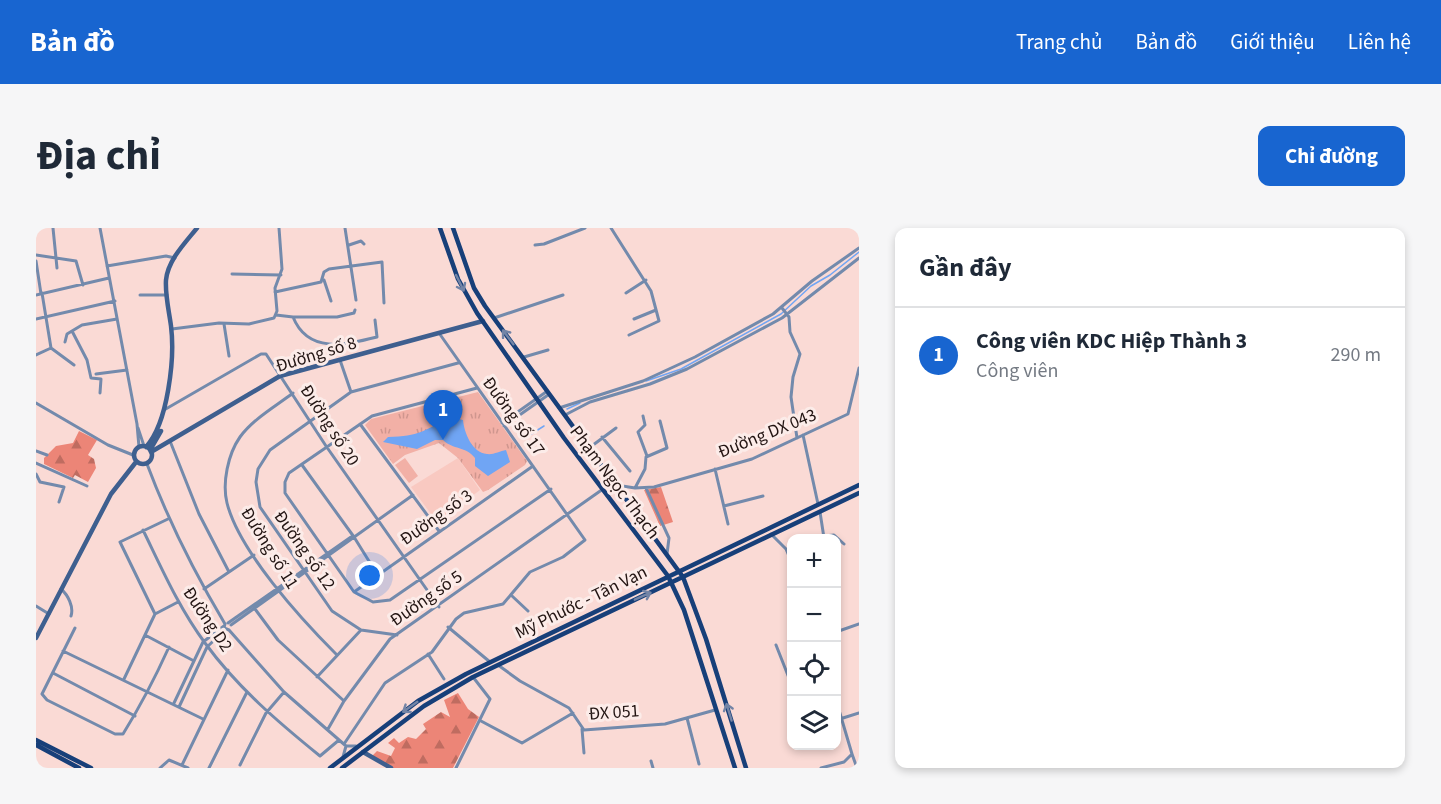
<!DOCTYPE html>
<html lang="vi">
<meta charset="utf-8">
<style>
:root{--surface:#fff;--page:#f6f6f7;--text:#1f2937;--muted:#747a83;--line:#e0e1e3;--accent:#1865d0}
body{margin:0;font-family:"Source Sans 3",sans-serif;background:var(--page);color:var(--text)}
.controls{position:absolute;right:18px;bottom:18px;display:grid;overflow:hidden;border-radius:12px;box-shadow:0 3px 9px #0003}
.controls button{width:54px;height:54px;display:grid;place-items:center;padding:0;border:0;border-bottom:2px solid var(--line);background:var(--surface);color:var(--text);font:30px sans-serif}
.you{position:absolute;left:334px;top:348px;width:21px;height:21px;margin:-15px;border:4px solid #fff;border-radius:50%;background:#1a73e8;box-shadow:0 0 0 9px #1a73e833}
.badge{display:grid;place-items:center;width:39px;height:39px;border-radius:50%;background:var(--accent);color:#fff;font-size:20px;font-weight:700}
.pin{position:absolute;translate:-50% -50px;filter:drop-shadow(0 2px 3px #0008)}
.pin::after{content:'';position:absolute;top:32px;width:21px;height:18px;background:inherit;clip-path:polygon(0 0,100% 0,50% 100%)}
.list{margin:0;padding:0;list-style:none}
h2{display:flex;justify-content:space-between;align-items:center;height:78px;margin:0;padding:0 24px;font-size:26px}
h2 small{font-size:20px;font-weight:400;color:var(--muted)}
.list li{display:grid;grid-template-columns:39px 1fr auto;gap:18px;align-items:center;box-sizing:border-box;height:96px;padding:0 24px;border-top:2px solid var(--line)}
.list b{display:block;font-size:22px;white-space:nowrap}
.list p{margin:0;font-size:20px;white-space:nowrap;color:var(--muted)}
.list em{font-size:20px;font-style:normal;color:var(--muted)}
.icon{flex:none;width:33px;height:33px;fill:none;stroke:currentColor;stroke-width:2;stroke-linecap:round;stroke-linejoin:round}
.map{position:relative;flex:none;width:823px;height:540px;overflow:hidden;border-radius:12px}
header{display:flex;align-items:center;gap:36px;box-sizing:border-box;height:84px;padding:0 30px;background:var(--accent);color:#fff}
header strong{font-size:28px}
nav{display:flex;gap:33px;margin-inline-start:auto;font-size:21px}
.intro{display:flex;align-items:center;justify-content:space-between;box-sizing:border-box;height:144px;padding:0 36px}
h1{margin:0;font-size:42px}
.button{padding:15px 27px;border-radius:12px;background:var(--accent);color:#fff;font-size:21px;font-weight:700}
main{display:flex;gap:36px;padding:0 36px}
aside{flex:1;background:var(--surface);border-radius:12px;box-shadow:0 3px 9px #0003}
.map>svg:first-child{display:block}
</style>
<header>
<strong>Bản đồ</strong>
<nav><a>Trang chủ</a><a>Bản đồ</a><a>Giới thiệu</a><a>Liên hệ</a></nav>
</header>
<div class="intro"><h1>Địa chỉ</h1><a class="button">Chỉ đường</a></div>
<main>
<div class="map">
<svg width="823" height="540" viewBox="0 0 823 540">
<defs>
<pattern id="grass-tufts" width="24" height="20" patternUnits="userSpaceOnUse" patternTransform="scale(1.5)"><rect width="24" height="20" fill="#f2b0a6"/><path d="M3 7l-1-3M5 7V3M7 7l1-3M15 17l-1-3M17 17v-4M19 17l1-3" fill="none" stroke="#cf968e"/></pattern>
<pattern id="forest-firs" width="22" height="20" patternUnits="userSpaceOnUse" patternTransform="scale(1.5)"><rect width="22" height="20" fill="#ec8577"/><path d="M5 1l3.5 6h-7zM16 11l3.5 6h-7z" fill="#bf6c60"/></pattern>
</defs>
<rect width="100%" height="100%" fill="#fadad5"/>
<path fill="#f9c9c1" d="M422,230L444,262L401,294L375,259Z"/>
<path fill="url(#grass-tufts)" d="M442,164L491,233L489,237L452,262L447,264L422,230L403,215L369,227L357,236L329,197L335,191Z"/>
<path fill="url(#forest-firs)" d="M43,203L61,212L52,227L58,231L60,240L52,254L39,247L37,250L8,236V230L20,218L37,215Z
M625,259L637,294L624,298L608,262Z
M422,465L432,481L443,489L417,540H357L336,528L341,523L355,528L359,520L352,515L358,510L363,515L372,509L380,511L390,501L387,496L405,484L414,489L408,472Z"/>
<path fill="#f2b0a6" d="M369,230L382,248L373,255L359,237Z"/>
<path fill="#70a5f4" d="M414,189L427,192C428,204 436,225 451,226C457,227 464,223 470,222L474,234L452,248L439,238V230C430,218 417,222 407,212H399L381,221L347,214L352,209C384,208 387,203 414,189Z"/>
<g fill="none" stroke-linecap="round" stroke-linejoin="round">
<path stroke="#70a5f4" stroke-width="1.5" d="M610,153L645,141L745,86L775,58L794,47L823,24
M531,181L544,175
M492,208L508,198"/>
<path stroke="#738aac" stroke-width="3" d="M17,0L21,40
M64,0L101,196L103,219
M309,0L320,72
M575,0L615,63L623,93L593,107
M313,17L325,13L328,16
M499,17L508,16L549,0
M0,27L40,33L47,57
M0,33L5,66
M71,38L130,28L139,30
M196,46L245,47
M288,52L295,73
M239,64L285,54L288,44L293,41L346,34L348,75
M6,65L15,120L38,137
M590,65L610,52
M0,67L73,50
M104,67H131
M746,80L753,89L754,104L764,126L757,149L755,169L761,210
M240,87L257,89C272,126 309,117 341,109L339,92
M257,89H301L318,85L319,82
M458,90L527,67
M0,91L79,73
M598,91L620,82
M188,96L193,128
M136,101L183,95L213,96L238,90L241,83L239,60L246,41L243,0
M36,103L51,132L55,150L65,151L64,165
M29,114L31,106L46,97L81,91
M0,127L15,120
M488,129L512,122
M304,132L315,164
M60,146L91,142
M441,160L336,188L253,245L249,254V265L318,364L337,374L354,372L515,261
M257,165C240,178 217,191 204,209C192,226 186,255 191,275C203,323 265,391 300,426
M0,175L72,217L97,227
M523,180L607,153L659,129L737,86L776,53L823,20
M128,182L225,126H230L290,218L403,379
M529,187L554,174L614,156L651,141L746,90L823,30
M607,188L609,197L602,204L611,228
M466,195L510,164
M324,196L403,303
M468,198L512,167
M102,200L108,218
M767,207L782,276
M566,209L594,243
M134,213L163,286L193,344
M553,220L580,200
M0,223L11,227
M0,235L51,258
M111,236C132,292 158,344 189,396L188,400L193,402L248,464L310,518H320
M266,237L318,309L341,346
M679,241L692,296
M0,246L4,254L28,259L23,274
M580,257L599,260L618,259L716,231L812,186L823,140
M599,260L609,241L610,229L631,220L624,193
M610,260L633,310L631,326
M688,278L727,268
M784,284L788,310
M107,302C126,341 143,380 169,415C201,459 242,494 284,528L303,512
M735,306L750,321L756,335
M788,308L798,307L808,316
M25,361C32,367 38,379 35,388
M168,361L218,327
M318,364L497,238
M475,367L492,383
M0,378L13,386
M219,381L242,412L308,473
M119,386L84,314L132,291
M192,395L315,309H318
M195,397L377,267
M412,399L454,434
M39,400L6,466L11,472L79,506H87C105,477 119,450 133,419
M800,404L823,396
M109,407L158,433
M361,407L325,402L296,383L224,279L220,254L222,241L234,222L315,164L422,135
M740,417L753,450
M27,423L167,491
M392,426L408,451
M462,437L484,453L533,480L548,502L629,496L679,482
M17,445L99,488
M281,449L325,402
M88,451L119,386L142,374
M138,475L167,414L188,398
M143,479L171,419L189,402
M651,490L663,536
M807,490L823,485
M445,493L486,515L537,485
M292,501L308,473L354,411L567,261
M546,501L548,525
M308,516L349,455L396,424L420,391L428,385L467,376L494,344L527,329L549,312L403,105
M816,526L821,540
M307,529L310,518
M615,533L617,540
M146,537L192,442
M204,537L230,485L248,464
M124,540L133,532L152,540
M173,540L211,464
M420,540L454,471L437,449
M785,540L808,534L816,526L800,472"/>
<path stroke="#3e5f8f" stroke-width="4.5" d="M98 227a9 9 0 1 1 18 0a9 9 0 1 1-18 0Z
M110,219C132,195 139,130 135,98C133,83 129,67 130,52C132,32 149,15 161,0
M114,222L125,203
M115,224L244,148L447,93
M0,410L75,266L100,234
M327,524L355,540"/>
<path stroke="#173f79" stroke-width="4.5" d="M404,0L422,51L441,85L528,210L632,348L648,382L699,540
M417,0L438,60L449,78L647,349L670,411L710,540
M0,512L55,540
M0,517L43,540
M294,540L382,473L430,446L823,257
M306,540L388,478L437,449L823,265"/>
</g>
<defs><path id="oneway-shaft" d="M-6 0H5M1.5-3L5.5 0L1.5 3" fill="none" stroke-width="1.6" stroke-linecap="round" stroke-linejoin="round" transform="scale(1.5)"/></defs>
<g stroke="#7384a6">
<use href="#oneway-shaft" transform="translate(424 55) rotate(64)"/>
<use href="#oneway-shaft" transform="translate(472 109) rotate(-127)"/>
<use href="#oneway-shaft" transform="translate(607 368) rotate(-24)"/>
<use href="#oneway-shaft" transform="translate(374 479) rotate(145)"/>
<use href="#oneway-shaft" transform="translate(693 484) rotate(-107)"/>
</g>
<g text-anchor="middle" stroke-width="6" stroke-linejoin="round" paint-order="stroke">
<g font-size="18" fill="#221412" stroke="#fcece9">
<text transform="translate(280 126) rotate(-17)" y="6">Đường số 8</text>
<text transform="translate(478 188) rotate(54)" y="6">Đường số 17</text>
<text transform="translate(294 197) rotate(57)" y="6">Đường số 20</text>
<text transform="translate(731 205) rotate(-22)" y="6">Đường DX 043</text>
<text transform="translate(579 254) rotate(53)" y="6">Phạm Ngọc Thạch</text>
<text transform="translate(400 289) rotate(-35)" y="6">Đường số 3</text>
<text transform="translate(234 320) rotate(58)" y="6">Đường số 11</text>
<text transform="translate(269 322) rotate(55)" y="6">Đường số 12</text>
<text transform="translate(390 370) rotate(-35)" y="6">Đường số 5</text>
<text transform="translate(545 374) rotate(-26)" y="6">Mỹ Phước - Tân Vạn</text>
<text transform="translate(172 391) rotate(56)" y="6">Đường D2</text>
<text transform="translate(578 484) rotate(-4)" y="6">ĐX 051</text>
</g>
</g>
</svg>
<div class="controls">
<button>+</button>
<button>−</button>
<button><svg class="icon" aria-label="locate" viewBox="0 0 24 24"><circle cx="12" cy="12" r="6"/><path d="M12 2v4M12 18v4M2 12h4M18 12h4"/></svg></button>
<button><svg class="icon" aria-label="layers" viewBox="0 0 24 24"><path d="M12 4l9 5-9 5-9-5zM3 14l9 5 9-5"/></svg></button>
</div>
<div class="you"></div>
<div class="pin badge" style="left:407px;top:212px">1</div>
</div>
<aside>
<h2>Gần đây<small></small></h2>
<ul class="list">
<li><span class="badge">1</span><div><b>Công viên KDC Hiệp Thành 3</b><p>Công viên</p></div><em>290 m</em></li>
</ul>
</aside>
</main>
